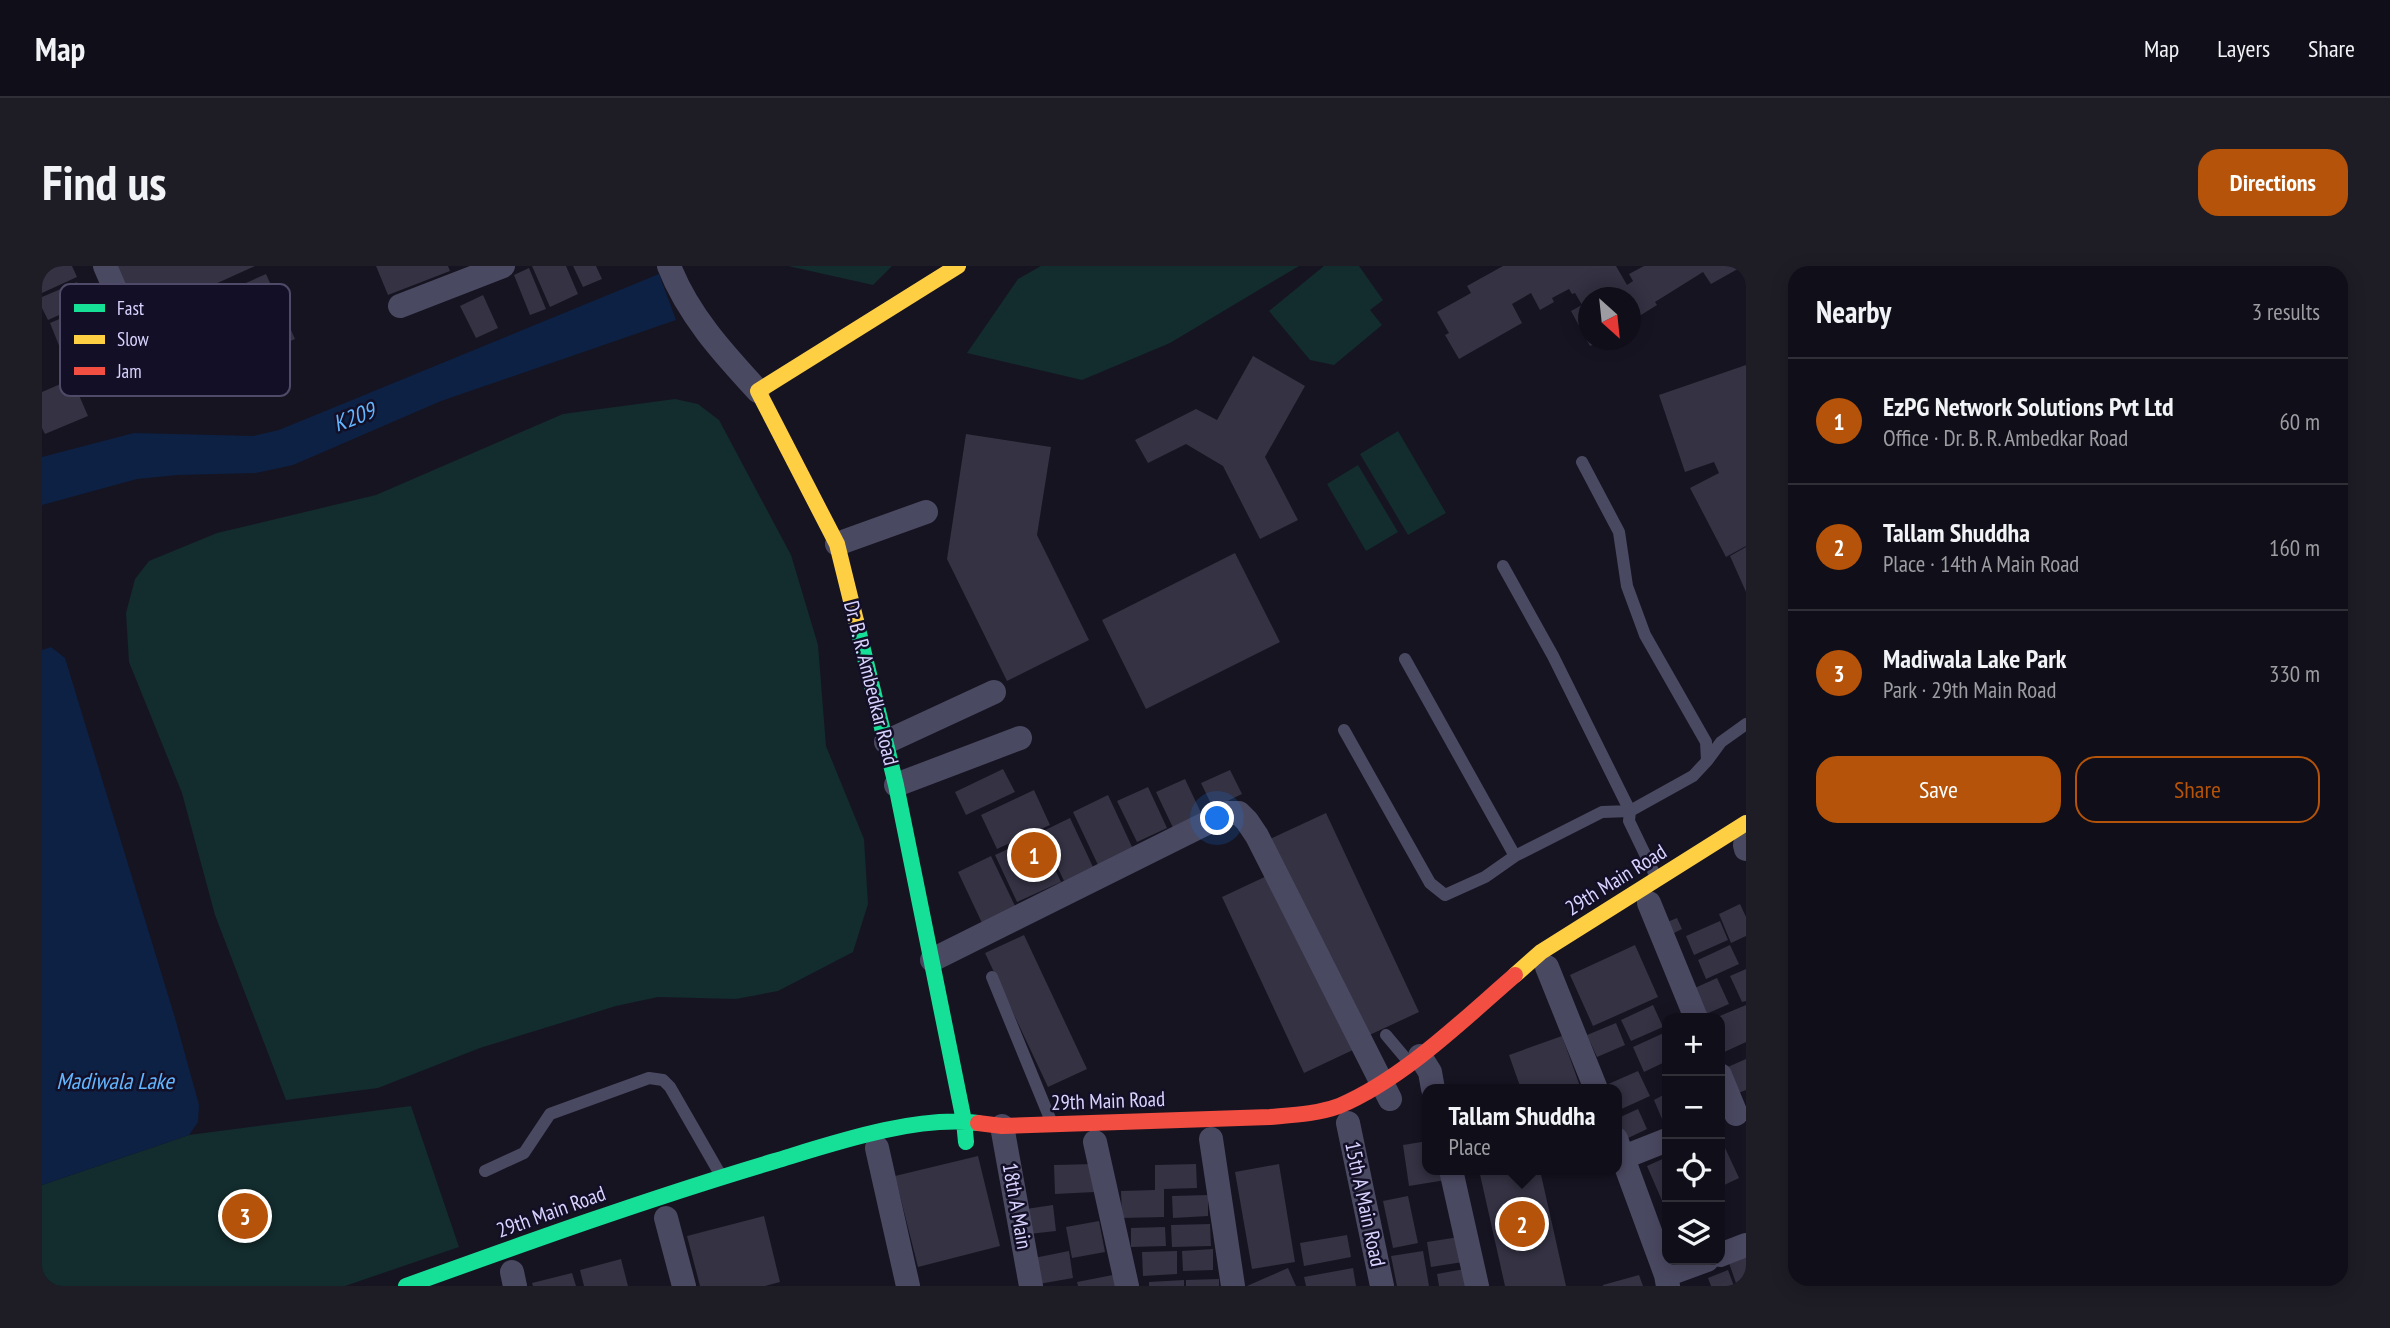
<!DOCTYPE html>
<meta charset="utf-8">
<style>
:root{--surface:#100f19;--page:#1e1d26;--text:#f1f3f6;--muted:#9c9ca2;--line:#302f38;--accent:#b45309}
body{margin:0;font-family:"PT Sans Narrow",sans-serif;background:var(--page);color:var(--text)}
.controls{position:absolute;right:21px;bottom:21px;display:grid;overflow:hidden;border-radius:14px;box-shadow:0 4px 18px #0003}
.controls button{width:63px;height:63px;display:grid;place-items:center;padding:0;border:0;border-bottom:2px solid var(--line);background:var(--surface);color:var(--text);font:35px sans-serif}
.compass{position:absolute;left:1536px;top:21px;width:63px;height:63px;border-radius:50%;background:var(--surface);box-shadow:0 4px 18px #0003;rotate:153deg}
.you{position:absolute;left:1176px;top:553px;width:24px;height:24px;margin:-18px;border:5px solid #fff;border-radius:50%;background:#1a73e8;box-shadow:0 0 0 10px #1a73e833}
.badge{display:grid;place-items:center;width:46px;height:46px;border-radius:50%;background:var(--accent);color:#fff;font-size:23px;font-weight:700}
.pin{position:absolute;translate:-50% -50%;border:4px solid #fff;box-shadow:0 2px 7px #0006}
.popup{position:absolute;left:1380px;top:818px;width:200px;height:91px;box-sizing:border-box;display:grid;place-content:center;border-radius:14px;background:var(--surface);filter:drop-shadow(0 2px 5px #0005);font-size:23px;white-space:nowrap;color:var(--muted)}
.popup b{font-size:26px;color:var(--text)}
.popup::after{content:'';position:absolute;left:50%;top:100%;margin-left:-14px;border:14px solid transparent;border-top-color:var(--surface)}
.list{margin:0;padding:0;list-style:none}
h2{display:flex;justify-content:space-between;align-items:center;height:91px;margin:0;padding:0 28px;font-size:30px}
h2 small{font-size:23px;font-weight:400;color:var(--muted)}
.list li{display:grid;grid-template-columns:46px 1fr auto;gap:21px;align-items:center;box-sizing:border-box;height:126px;padding:0 28px;border-top:2px solid var(--line)}
.list b{display:block;font-size:26px;white-space:nowrap}
.list p{margin:0;font-size:23px;white-space:nowrap;color:var(--muted)}
.list em{font-size:23px;font-style:normal;color:var(--muted)}
.actions{display:flex;gap:14px;padding:21px 28px}
.actions a{flex:1;padding:16px 0;border:2px solid var(--accent);border-radius:21px;text-align:center;font-size:24px;color:var(--accent)}
.actions .main{background:var(--accent);color:#fff}
.icon{flex:none;width:38px;height:38px;fill:none;stroke:currentColor;stroke-width:2;stroke-linecap:round;stroke-linejoin:round}
.map{position:relative;flex:none;width:1704px;height:1020px;overflow:hidden;border-radius:21px}
header{display:flex;align-items:center;gap:42px;box-sizing:border-box;height:98px;padding:0 35px;background:var(--surface);border-bottom:2px solid var(--line)}
header strong{font-size:33px}
nav{display:flex;gap:38px;margin-inline-start:auto;font-size:24px}
.intro{display:flex;align-items:center;justify-content:space-between;box-sizing:border-box;height:168px;padding:0 42px}
h1{margin:0;font-size:49px}
.button{padding:18px 32px;border-radius:21px;background:var(--accent);color:#fff;font-size:24px;font-weight:700}
main{display:flex;gap:42px;padding:0 42px}
aside{flex:1;background:var(--surface);border-radius:21px;box-shadow:0 4px 18px #0003}
.map>svg:first-child{display:block}
</style>
<header>
<strong>Map</strong>
<nav><a>Map</a><a>Layers</a><a>Share</a></nav>
</header>
<div class="intro"><h1>Find us</h1><a class="button">Directions</a></div>
<main>
<div class="map">
<svg width="1704" height="1020" viewBox="0 0 1704 1020">
<rect width="100%" height="100%" fill="#161421"/>
<path fill="#132c2d" d="M746,0H850L831,19Z
M999,0H1257L1128,77L1040,114L925,87L976,13Z
M1282,0H1317L1341,34L1328,44L1340,59L1292,99L1268,94L1227,45Z
M633,133L656,138L677,154L749,289L776,379L784,480L822,573L826,638L811,686L736,725L694,733L616,731L574,740L438,782L336,822L244,834L173,649L140,527L87,396L84,347L93,313L107,295L175,267L334,229L521,148Z
M1356,165L1404,247L1366,269L1318,188Z
M1316,199L1356,266L1324,285L1285,218Z
M369,840L417,981L303,1020H0V919L147,869Z"/>
<path fill="#0d2144" d="M617,8L634,54L399,135L251,199L214,207L135,209L95,213L0,239V191L92,167L211,170L237,164Z
M9,381L23,392L133,752L157,839L156,856L147,869L0,919V384Z"/>
<path fill="#343243" d="M3,0H30L35,11L0,27V1Z
M69,0H213L94,54Z
M334,0H406L408,5L346,29Z
M490,0H524L536,28L508,41Z
M531,0H554L560,13L541,21Z
M1461,0H1574L1585,19L1591,15L1587,8L1602,0H1701L1669,18L1661,6L1613,36L1615,39L1591,54L1594,59L1588,62V32H1546V74H1561L1548,80L1529,45L1540,39L1533,27L1530,28L1527,23L1510,32L1512,36L1498,44L1489,27L1470,38L1480,57L1417,93L1403,69L1407,67L1395,46L1429,27L1425,20Z
M487,2L504,43L488,49L472,9Z
M224,8L253,73L130,128L101,63Z
M35,16L44,37L6,54L0,42V31Z
M441,29L456,62L434,72L418,40Z
M48,40L58,65L18,82L8,57Z
M1211,90L1263,120L1223,191L1256,254L1218,273L1181,200L1144,178L1106,197L1093,174L1154,143L1175,154Z
M1704,99V280L1684,291L1648,222L1677,207L1672,196L1643,206L1617,129Z
M30,113L46,150L3,168L0,162V126Z
M924,168L1009,181L995,269L1047,374L965,415L905,293Z
M1704,281V326L1688,290Z
M1193,287L1238,376L1104,443L1060,354Z
M961,503L973,526L924,549L913,526Z
M1188,504L1200,528L1171,542L1159,517Z
M1143,513L1162,553L1133,566L1114,526Z
M1106,521L1125,562L1095,576L1075,535Z
M992,524L1008,559L955,583L939,549Z
M1066,529L1091,583L1056,599L1031,546Z
M1284,547L1377,746L1321,772L1228,573Z
M1028,552L1051,601L1022,615L999,566Z
M997,569L1019,616L975,636L953,589Z
M949,590L974,642L940,657L916,606Z
M1231,607L1313,783L1262,807L1180,631Z
M1698,638L1704,651V670L1689,677L1677,648Z
M1635,652L1640,663L1624,671L1618,659Z
M1678,655L1686,674L1652,689L1644,670Z
M982,669L1045,803L1006,821L943,687Z
M1593,679L1616,731L1551,760L1528,709Z
M1688,679L1697,698L1664,713L1656,694Z
M1704,703V735L1700,736L1688,710Z
M1675,712L1687,738L1655,752L1644,726Z
M1611,739L1621,761L1589,775L1579,754Z
M1704,739V776L1678,788V752H1673Z
M1574,757L1583,779L1555,791L1545,769Z
M1624,766L1625,795L1602,806L1591,781Z
M1520,770L1539,823H1479L1467,789Z
M1704,793V824L1691,829L1679,804Z
M1596,805L1608,830L1575,845L1574,823H1566L1564,819Z
M1625,827V851L1620,853L1612,834Z
M1596,843L1605,863L1582,874L1574,853Z
M1678,871L1697,912L1678,921Z
M1386,875V904H1403L1404,914L1367,920L1361,879Z
M936,890L958,980L876,1001L853,910Z
M1625,891V946L1605,900Z
M1053,898V926L1013,928L1012,899Z
M1154,898L1155,922L1122,923V951L1080,952L1079,925L1113,924V899Z
M1237,898L1253,996L1210,1003L1193,906Z
M1437,904H1498L1524,1020H1463Z
M1166,929V950L1131,952L1130,930Z
M1366,930L1376,977L1351,982L1341,935Z
M1011,939L1014,965L987,968L984,943Z
M722,950L738,1016L723,1020H658L645,970Z
M1057,955L1063,986L1030,992L1024,961Z
M1168,958L1169,980L1130,981L1129,959Z
M1123,961L1124,980L1089,981V962Z
M1305,969L1309,991L1262,1000L1258,977Z
M1417,971L1421,996L1389,1001L1385,976Z
M1171,983V1004L1141,1005L1140,985Z
M1027,985L1031,1012L997,1018L992,992Z
M1135,985V1008L1101,1010L1100,986Z
M1381,985L1387,1020H1355L1349,990Z
M1704,991V1020H1695L1687,997Z
M579,993L586,1020H542L538,1004Z
M1246,1002L1254,1020H1205Z
M1311,1002L1314,1020H1264L1262,1011Z
M1428,1002L1431,1020H1397L1395,1008Z
M1686,1004L1692,1020H1669L1666,1012Z
M530,1007L534,1020H491L490,1017Z
M1076,1008L1078,1020H1036L1035,1016Z
M1597,1009L1601,1020H1561V1019Z
M1177,1013V1020H1144V1014Z
M1142,1014V1020H1107V1016Z"/>
<g fill="none" stroke-linecap="round" stroke-linejoin="round">
<path stroke="#4a4962" stroke-width="12" d="M1540,196L1577,266L1585,320L1603,369L1664,476L1665,495L1651,510L1588,545L1587,555L1614,611
M1363,393L1473,590
M1302,464L1388,617L1403,629L1443,611L1473,590L1560,546L1588,545L1511,390L1461,300
M1665,495L1679,476L1704,458
M950,711L1009,855
M1344,769L1365,794
M443,905L482,887L508,848L607,812L621,814L628,821L678,908"/>
<path stroke="#4a4962" stroke-width="24" d="M63,0L114,118
M627,0C646,49 681,87 716,125
M358,40L461,0
M795,278L884,246
M844,476L952,426
M854,519L978,472
M1703,579L1704,583
M1607,637L1654,752
M890,694L1185,547H1197L1205,555L1215,570L1348,833
M1505,701L1554,823
M1378,790L1388,806L1391,823
M1678,809L1694,848
M1306,857L1340,1020
M960,860L989,1020
M1169,873L1191,1020
M1574,873L1624,1009L1626,1020
M1053,876L1085,1020
M835,882L866,1020
M1582,891L1625,874
M1409,904L1435,1020
M624,952L642,1020
M1678,989L1704,979
M470,1006L473,1020
M1624,1009L1665,994"/>
<path stroke="#16e098" stroke-width="16" d="M814,355L854,519L922,855L924,876
M364,1020C486,976 608,932 733,895C792,877 874,849 936,857"/>
<path stroke="#ffcf43" stroke-width="16" d="M814,355L795,278L716,125L916,0
M1473,709L1499,686L1704,557"/>
<path stroke="#f24e42" stroke-width="16" d="M936,857L960,860L1228,851C1251,849 1275,848 1297,840C1361,813 1421,754 1473,709"/>
</g>
<g text-anchor="middle" stroke-width="5" stroke-linejoin="round" paint-order="stroke">
<g font-size="21" fill="#d9d4ff" stroke="#130f26">
<text transform="translate(829 417) rotate(76)" y="7">Dr. B. R. Ambedkar Road</text>
<text transform="translate(1574 614) rotate(-32)" y="7">29th Main Road</text>
<text transform="translate(1066 835) rotate(-2)" y="7">29th Main Road</text>
<text transform="translate(1323 938) rotate(78)" y="7">15th A Main Road</text>
<text transform="translate(975 940) rotate(80)" y="7">18th A Main</text>
<text transform="translate(509 946) rotate(-20)" y="7">29th Main Road</text>
</g>
<g font-size="23" font-style="italic" fill="#62b6ff" stroke="#130f26">
<text transform="translate(312 151) rotate(-21)" y="8">K209</text>
<text x="73" y="823">Madiwala Lake</text>
</g>
</g>
<rect x="18" y="18" width="230" height="112" rx="10" fill="#130f26" stroke="#4e4a67" stroke-width="2"/>
<rect x="32" y="38" width="31" height="8" fill="#16e098"/>
<rect x="32" y="69" width="31" height="9" fill="#ffcf43"/>
<rect x="32" y="101" width="31" height="8" fill="#f24e42"/>
<g font-size="19" fill="#d9d4ff">
<text x="75" y="49">Fast</text>
<text x="75" y="80">Slow</text>
<text x="75" y="112">Jam</text>
</g>
</svg>
<div class="controls">
<button>+</button>
<button>−</button>
<button><svg class="icon" aria-label="locate" viewBox="0 0 24 24"><circle cx="12" cy="12" r="6"/><path d="M12 2v4M12 18v4M2 12h4M18 12h4"/></svg></button>
<button><svg class="icon" aria-label="layers" viewBox="0 0 24 24"><path d="M12 4l9 5-9 5-9-5zM3 14l9 5 9-5"/></svg></button>
</div>
<svg class="compass" viewBox="-18 -18 36 36"><path d="M0-13l5 13h-10z" fill="#e53935"/><path d="M0 13l5-13h-10z" fill="#9c9ca2"/></svg>
<div class="you"></div>
<div class="pin badge" style="left:992px;top:589px">1</div>
<div class="pin badge" style="left:1480px;top:958px">2</div>
<div class="popup"><b>Tallam Shuddha</b>Place</div>
<div class="pin badge" style="left:203px;top:950px">3</div>
</div>
<aside>
<h2>Nearby<small>3 results</small></h2>
<ul class="list">
<li><span class="badge">1</span><div><b>EzPG Network Solutions Pvt Ltd</b><p>Office · Dr. B. R. Ambedkar Road</p></div><em>60 m</em></li>
<li><span class="badge">2</span><div><b>Tallam Shuddha</b><p>Place · 14th A Main Road</p></div><em>160 m</em></li>
<li><span class="badge">3</span><div><b>Madiwala Lake Park</b><p>Park · 29th Main Road</p></div><em>330 m</em></li>
</ul>
<div class="actions"><a class="main">Save</a><a>Share</a></div>
</aside>
</main>
